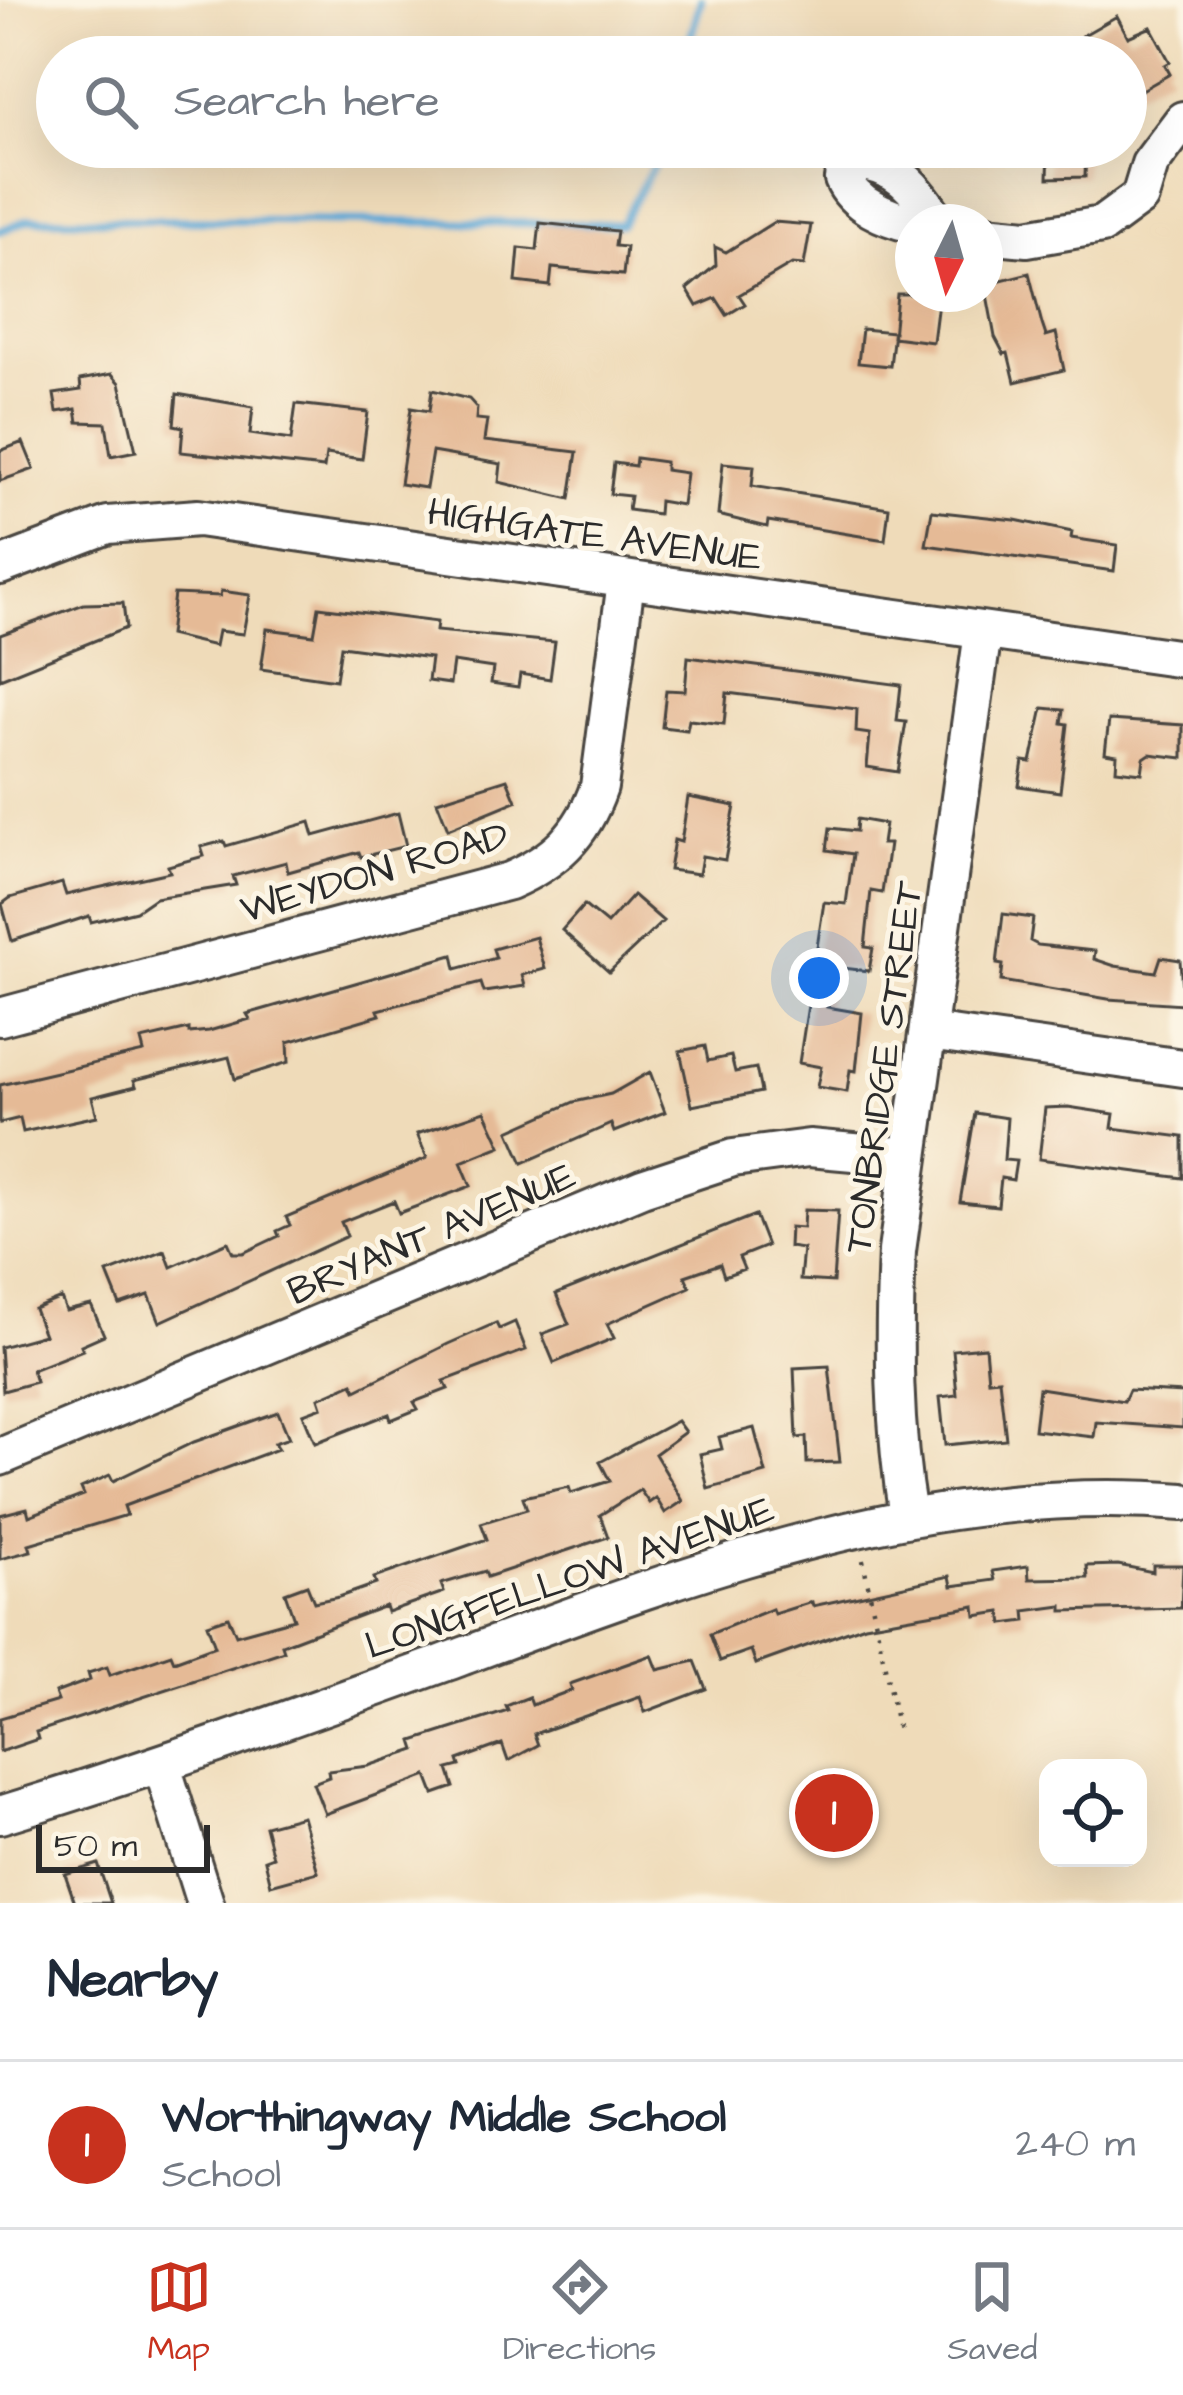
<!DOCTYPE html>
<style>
:root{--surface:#fff;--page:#f6f6f7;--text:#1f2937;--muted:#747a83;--line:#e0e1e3;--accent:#c8321e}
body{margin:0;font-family:"Architects Daughter",sans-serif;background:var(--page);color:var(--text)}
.controls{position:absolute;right:36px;bottom:36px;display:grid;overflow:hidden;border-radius:24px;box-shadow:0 12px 48px #0002}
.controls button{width:108px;height:108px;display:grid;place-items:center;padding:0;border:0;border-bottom:3px solid var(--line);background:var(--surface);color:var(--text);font:60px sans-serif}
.compass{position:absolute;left:895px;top:204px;width:108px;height:108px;border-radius:50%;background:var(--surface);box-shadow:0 12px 48px #0002;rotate:185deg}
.scale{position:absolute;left:36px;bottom:30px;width:174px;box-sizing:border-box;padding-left:12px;border:6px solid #2b2b2b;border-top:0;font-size:33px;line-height:42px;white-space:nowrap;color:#2b2b2b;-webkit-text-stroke:9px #fcf5e5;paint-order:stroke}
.you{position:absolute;left:819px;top:978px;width:42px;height:42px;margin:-30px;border:9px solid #fff;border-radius:50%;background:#1a73e8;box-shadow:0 0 0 18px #1a73e833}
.badge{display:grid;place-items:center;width:78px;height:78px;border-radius:50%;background:var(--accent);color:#fff;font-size:39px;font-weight:700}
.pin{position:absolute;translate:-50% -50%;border:6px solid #fff;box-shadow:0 3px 12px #0006}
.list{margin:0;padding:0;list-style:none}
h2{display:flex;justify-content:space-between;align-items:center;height:156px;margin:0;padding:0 48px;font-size:51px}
h2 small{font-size:39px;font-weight:400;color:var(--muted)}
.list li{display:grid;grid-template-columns:78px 1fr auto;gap:36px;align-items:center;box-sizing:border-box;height:168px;padding:0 48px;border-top:3px solid var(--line)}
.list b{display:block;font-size:45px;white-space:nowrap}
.list p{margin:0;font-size:39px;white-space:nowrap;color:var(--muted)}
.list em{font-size:39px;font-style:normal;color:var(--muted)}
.icon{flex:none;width:66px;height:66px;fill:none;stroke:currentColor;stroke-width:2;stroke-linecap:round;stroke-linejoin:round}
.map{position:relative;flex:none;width:1183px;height:1903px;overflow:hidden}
.search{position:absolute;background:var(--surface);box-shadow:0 12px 48px #0002;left:36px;right:36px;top:36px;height:132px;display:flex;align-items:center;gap:30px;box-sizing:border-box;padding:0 42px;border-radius:66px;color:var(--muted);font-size:45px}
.sheet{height:324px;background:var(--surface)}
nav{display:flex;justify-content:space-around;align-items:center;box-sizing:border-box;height:168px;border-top:3px solid var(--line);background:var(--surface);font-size:33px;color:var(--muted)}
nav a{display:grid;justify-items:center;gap:6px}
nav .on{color:var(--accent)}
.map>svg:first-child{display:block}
</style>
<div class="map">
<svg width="1183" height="1903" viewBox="0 0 1183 1903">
<rect width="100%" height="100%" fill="#fcf5e5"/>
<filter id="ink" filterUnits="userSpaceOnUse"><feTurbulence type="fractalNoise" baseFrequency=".00833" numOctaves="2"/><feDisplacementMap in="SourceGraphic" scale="24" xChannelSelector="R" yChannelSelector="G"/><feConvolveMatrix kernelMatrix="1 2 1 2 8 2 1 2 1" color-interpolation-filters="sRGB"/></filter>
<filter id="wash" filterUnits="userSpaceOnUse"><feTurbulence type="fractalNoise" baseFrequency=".004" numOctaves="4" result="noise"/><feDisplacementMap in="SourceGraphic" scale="48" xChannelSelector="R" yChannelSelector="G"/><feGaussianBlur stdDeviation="2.7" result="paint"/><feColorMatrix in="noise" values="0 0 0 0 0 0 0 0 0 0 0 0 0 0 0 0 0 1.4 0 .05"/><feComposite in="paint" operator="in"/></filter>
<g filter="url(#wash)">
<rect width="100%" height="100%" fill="#efdbb9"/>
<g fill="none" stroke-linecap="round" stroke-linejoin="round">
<path stroke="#5ea9d7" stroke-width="8" d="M685,57L701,0
M0,231L30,219L621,224L664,147"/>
</g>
<g id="blocks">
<path fill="#e5ba96" d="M1117,16L1128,37L1151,27L1170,62L1165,65L1170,74L1135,94L1126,78V57H1093L1082,36Z
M1049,147H1086L1085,177L1048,178Z
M774,222L811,225L804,265L792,264L739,295L745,304L727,315L716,298L697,306L687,289L716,265L715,247L726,252Z
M540,223L617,231L615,246L626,247L623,275L552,268L550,286L516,282L519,248L537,250Z
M1029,273L1042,324L1046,336L1056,333L1064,370L1015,382L1008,353L1004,354L995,337L985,284Z
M897,294H939L933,342L893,337Z
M862,329L894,332L890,366L858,363Z
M112,374L120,383L136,451L111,456L106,423L78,422L76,409L57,412L54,394L81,390L80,380Z
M432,390L469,399L477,408L476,419L487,420L484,441L577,452L570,499L499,482L501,464L432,452L426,488L400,484L411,408L429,411Z
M177,394L253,407L250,434L291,440L296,404L368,412L362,459L326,454L324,468L181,452L183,427L174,425Z
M23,442L34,469L0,481V451Z
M636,458L665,462V470L686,473L682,505L659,501L658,514L628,510L630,496L610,494L614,463L635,466Z
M723,463L754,466L752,486L889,508L885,540L768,521L767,527L718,515Z
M932,511L1015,520L1072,532L1071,538L1117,545L1114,571L926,545Z
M221,591L250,595L243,634L218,631L215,646L169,635L174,594L220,596Z
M123,603L126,628L0,679V635L84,604Z
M319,607L437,622L436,631L555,642L550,679L520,674L518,687L491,683L493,668L453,662L450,684L428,681L431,658L341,646L336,680L261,669L267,629L314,635Z
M688,657L901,685L897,721L906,722L898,772L867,767L870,734L856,732L857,709L727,693L724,724L689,720L687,730L662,727L666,690L685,691Z
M1043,708L1064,710L1062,723L1068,724L1060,792L1019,786L1023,761L1031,762Z
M1109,720L1183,725V758L1150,754L1144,758L1142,773L1116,770L1117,755L1105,753Z
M507,779L516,801L448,829L437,801Z
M688,797L735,806L725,860L702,856L699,874L669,870L674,840L681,842Z
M398,813L406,846L361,857L359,852L288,872L286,862L233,876L236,885L155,898L136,911L91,922L89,916L12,941L2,904L10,898L62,883L66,895L170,872L168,866L204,856L201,847L224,841L226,846L310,822L314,836Z
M857,819L885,824L882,844H889L882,893L871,891L865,947L873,948L869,971L833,967L827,1007L862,1013L856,1071L850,1070L847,1092L817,1087L821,1067L799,1063L824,902L846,904L853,854L827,850L830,828L856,831Z
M633,895L663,921L609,972L562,930L584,905L607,924Z
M1003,914L1033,918L1030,941L1038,945L1095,951L1094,959L1115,966L1156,972L1161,957L1180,960L1183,1004L1108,999L1001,981L1003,965L997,964Z
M536,937L545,969L522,975L525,986L484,992L481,983L378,1010L380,1015L288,1042L289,1062L235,1079L229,1057L134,1080L136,1086L92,1097L97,1116L23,1132L20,1118L0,1123V1085L144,1052L141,1040L189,1029V1033L209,1031L250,1019L247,1014L453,955L456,969L496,958L493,949Z
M705,1046L708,1061L731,1056L735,1072L756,1068L761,1092L692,1106L680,1051Z
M650,1072L665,1112L614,1132L611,1124L523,1163L509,1131L574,1102L611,1094Z
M1068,1107L1114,1114L1112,1128L1183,1137V1178L1039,1159L1045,1108Z
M485,1111L501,1146L461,1162L471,1186L399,1213L394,1201L341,1222L347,1236L160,1322L149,1295L120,1305L107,1273L165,1251L171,1267L228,1242L233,1253H243L279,1236L277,1231L290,1225L286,1217L427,1158L417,1134Z
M975,1113L1007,1118L1004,1160L1016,1161L1013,1180L1001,1178L998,1206L960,1202Z
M804,1210L838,1211L833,1282L800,1280L803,1249L789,1247L790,1227L803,1228Z
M755,1215L767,1246L739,1257L744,1269L724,1276L720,1264L685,1276L690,1287L607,1324L614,1338L554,1363L542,1334L569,1324L556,1294Z
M61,1298L66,1311L91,1305L104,1335L81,1345L83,1350L32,1370L36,1382L3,1391L0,1347L44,1335L34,1309Z
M515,1322L526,1350L444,1381L448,1389L414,1402L418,1409L391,1420L389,1414L315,1443L303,1414L322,1407L319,1398L353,1383L356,1390L448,1344L496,1323L499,1329Z
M985,1347L988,1380L999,1379L1006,1439L945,1445L940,1397L957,1395L953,1350Z
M829,1366L840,1462L807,1463L806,1437L797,1438L794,1368Z
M1039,1388L1124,1401L1129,1390L1183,1393V1428L1096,1422L1094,1437L1034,1430Z
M278,1412L289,1438L274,1443L278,1449L124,1506L127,1515L29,1544L31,1551L0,1559V1515L27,1508L29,1516L84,1495L81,1488L110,1475L113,1481L194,1442Z
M677,1421L685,1432L655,1454L683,1501L665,1513L656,1498L649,1503L640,1490L600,1515L608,1537L487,1577L485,1571L441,1584L444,1592L387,1612L385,1606L282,1645L284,1651L36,1732L38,1739L0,1752V1718L58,1701L55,1693L90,1680L88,1673L107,1667L110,1675L171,1654L174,1661L215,1646L207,1624L228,1617L236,1635L294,1619L285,1593L307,1585L314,1602L339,1597L376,1584L374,1578L487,1539L481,1523L527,1509L523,1497L569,1487L571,1493L610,1481L600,1462Z
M754,1428L766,1473L708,1489L700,1454L722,1449L719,1437Z
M1118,1565L1153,1572V1565H1183L1181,1608L1062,1611V1606L1025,1611L1026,1621L1003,1624L1001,1612L976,1616L975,1606L865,1625L756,1664L751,1650L720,1661L710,1634L772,1609L774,1614L812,1602L813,1606L950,1576L952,1586L995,1580L993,1571L1028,1566L1029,1579L1088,1578L1087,1566Z
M652,1655L658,1670L695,1661L706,1689L645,1712L640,1697L534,1734L538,1745L508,1761L502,1744L458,1760L460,1766L448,1769L454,1787L434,1794L427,1776L325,1814L313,1783L329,1777L328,1771L368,1766L416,1750L413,1741L508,1711L506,1706L529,1697L532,1705L572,1690L570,1684Z
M302,1816L318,1872L271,1885L265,1860L273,1857L265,1826Z
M98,1864L111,1903H75L65,1874Z"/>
</g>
</g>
<g filter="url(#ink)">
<use href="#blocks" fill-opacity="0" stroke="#484540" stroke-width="3"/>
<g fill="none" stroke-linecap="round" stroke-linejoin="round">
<g stroke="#484540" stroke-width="42">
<path id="minor" d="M913,224C886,218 854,205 843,179L854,161C898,164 914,187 938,222
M985,234L1027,238L1102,225L1140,197L1150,164L1183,120
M0,566L108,525L198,518L1183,659
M0,1017L509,881C555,861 582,836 599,787L626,581
M929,1032L1183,1068
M0,1457L642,1188L733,1158L809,1148L909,1157
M908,1516C893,1427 893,1341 897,1251L983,632
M162,1766L205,1903
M0,1815C155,1768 306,1713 458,1658C692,1571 928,1481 1183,1502"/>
</g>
<path stroke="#484540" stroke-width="4.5" stroke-dasharray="3 9" stroke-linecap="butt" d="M863,1560L899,1735"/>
<use href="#minor" stroke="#fff" stroke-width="36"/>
</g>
</g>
<g text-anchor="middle" stroke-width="10" stroke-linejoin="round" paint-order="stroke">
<g font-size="39" fill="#2b2b2b" stroke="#fcf5e5">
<text transform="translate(595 533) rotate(8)" y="14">HIGHGATE AVENUE</text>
<text transform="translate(374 871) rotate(-16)" y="14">WEYDON ROAD</text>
<text transform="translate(882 1067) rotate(-82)" y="14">TONBRIDGE STREET</text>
<text transform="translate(431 1232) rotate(-23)" y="14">BRYANT AVENUE</text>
<text transform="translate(569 1576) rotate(-19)" y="14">LONGFELLOW AVENUE</text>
</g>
</g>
</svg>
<div class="controls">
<button><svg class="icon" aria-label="locate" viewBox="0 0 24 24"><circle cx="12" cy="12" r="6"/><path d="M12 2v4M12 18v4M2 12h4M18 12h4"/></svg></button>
</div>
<svg class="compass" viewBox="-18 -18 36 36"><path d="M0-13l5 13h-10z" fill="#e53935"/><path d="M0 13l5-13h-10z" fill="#747a83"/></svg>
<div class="scale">50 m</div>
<div class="you"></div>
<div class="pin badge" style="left:834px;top:1813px">1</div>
<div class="search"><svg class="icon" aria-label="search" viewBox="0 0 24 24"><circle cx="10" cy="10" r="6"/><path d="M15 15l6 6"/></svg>Search here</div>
</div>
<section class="sheet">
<h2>Nearby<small></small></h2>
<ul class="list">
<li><span class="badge">1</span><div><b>Worthingway Middle School</b><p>School</p></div><em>240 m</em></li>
</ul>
</section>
<nav>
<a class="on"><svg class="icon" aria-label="map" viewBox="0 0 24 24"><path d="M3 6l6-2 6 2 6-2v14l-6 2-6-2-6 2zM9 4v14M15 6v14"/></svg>Map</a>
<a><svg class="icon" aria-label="directions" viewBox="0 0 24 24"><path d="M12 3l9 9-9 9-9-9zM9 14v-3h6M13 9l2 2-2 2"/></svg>Directions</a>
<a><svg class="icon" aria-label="saved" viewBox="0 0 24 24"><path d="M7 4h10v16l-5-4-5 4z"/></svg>Saved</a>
</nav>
